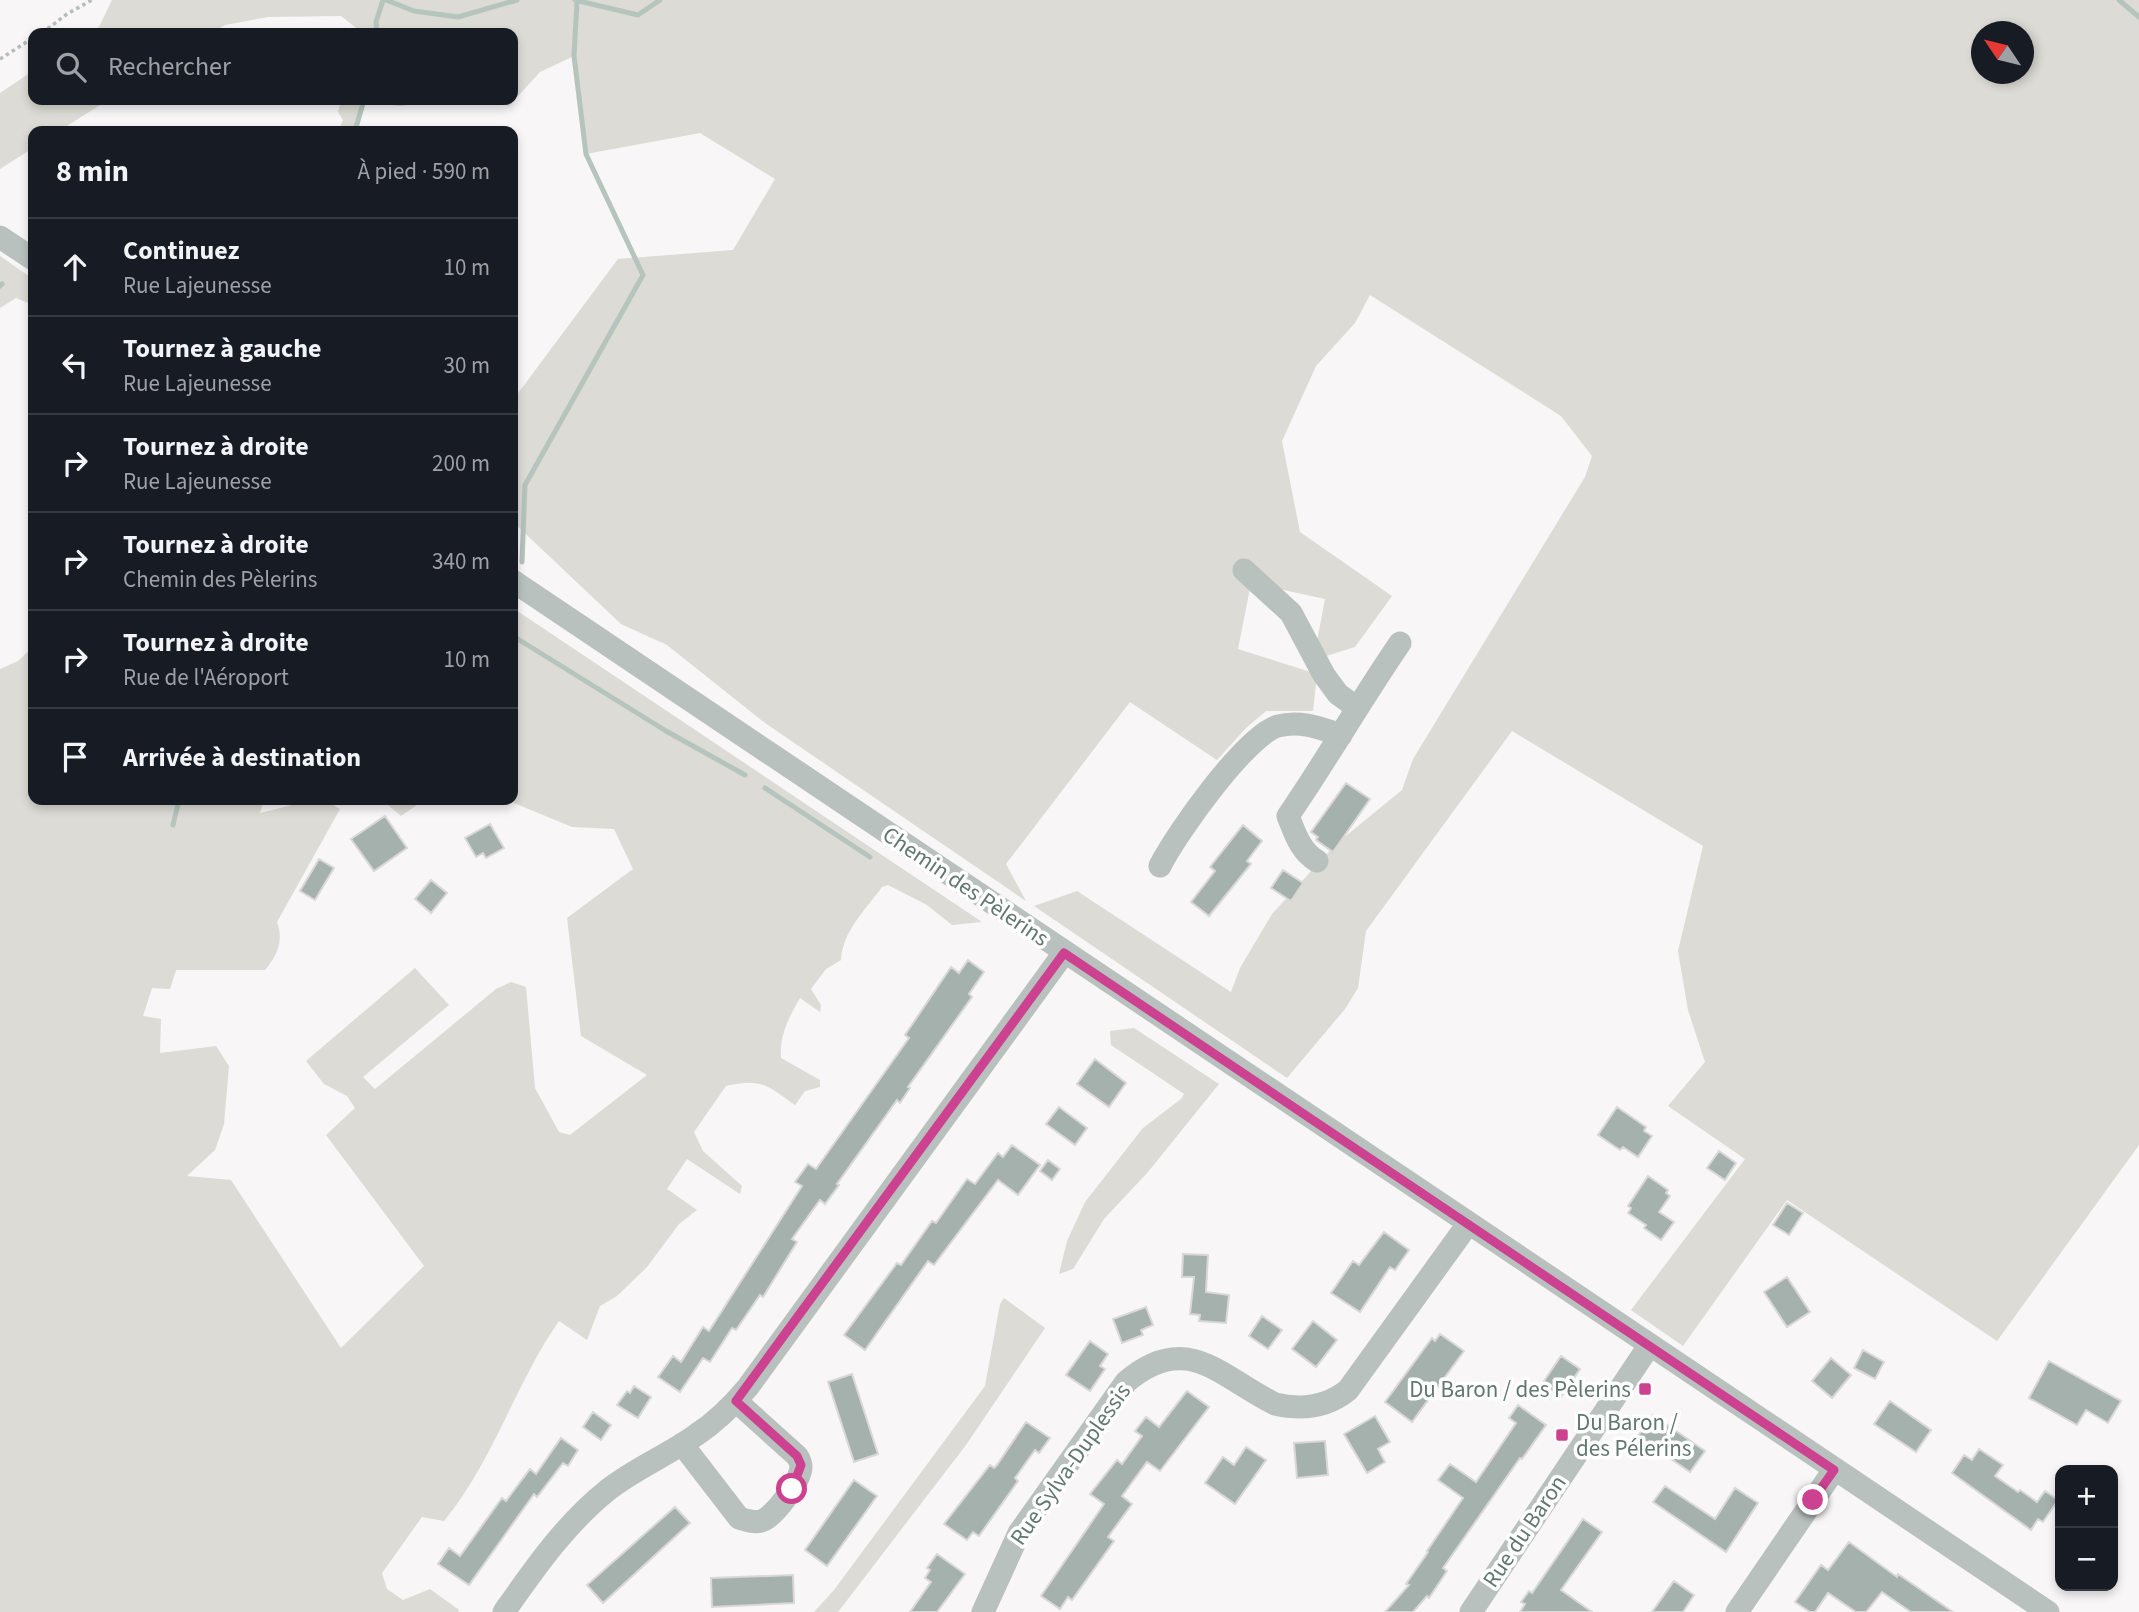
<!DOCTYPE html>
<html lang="fr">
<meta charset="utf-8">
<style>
:root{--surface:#171b24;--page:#242831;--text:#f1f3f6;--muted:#9ea1a6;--line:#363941}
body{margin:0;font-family:"Source Sans 3",sans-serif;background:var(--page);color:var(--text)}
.controls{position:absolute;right:21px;bottom:21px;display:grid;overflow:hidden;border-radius:14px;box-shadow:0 4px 10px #0003}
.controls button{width:63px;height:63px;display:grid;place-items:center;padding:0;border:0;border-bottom:2px solid var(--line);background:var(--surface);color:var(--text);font:35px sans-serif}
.compass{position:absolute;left:1971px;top:21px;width:63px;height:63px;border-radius:50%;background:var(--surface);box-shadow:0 4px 10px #0003;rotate:305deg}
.stop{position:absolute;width:21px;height:21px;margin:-16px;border:5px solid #cc4190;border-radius:50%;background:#fff}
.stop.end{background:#cc4190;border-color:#fff;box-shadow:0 2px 7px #0008}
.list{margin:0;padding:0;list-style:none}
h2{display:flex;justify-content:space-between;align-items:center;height:91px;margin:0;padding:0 28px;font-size:30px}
h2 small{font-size:23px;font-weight:400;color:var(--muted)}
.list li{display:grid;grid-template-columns:46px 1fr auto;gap:21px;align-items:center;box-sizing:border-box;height:98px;padding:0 28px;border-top:2px solid var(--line)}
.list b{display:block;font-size:26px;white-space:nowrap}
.list p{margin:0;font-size:23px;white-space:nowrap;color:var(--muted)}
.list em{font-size:23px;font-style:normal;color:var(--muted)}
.icon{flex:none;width:38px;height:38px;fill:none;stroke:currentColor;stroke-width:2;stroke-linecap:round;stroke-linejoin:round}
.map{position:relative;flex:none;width:2139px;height:1612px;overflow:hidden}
.search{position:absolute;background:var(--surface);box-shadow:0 4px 10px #0003;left:28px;top:28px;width:490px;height:77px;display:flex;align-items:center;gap:18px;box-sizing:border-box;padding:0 24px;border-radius:14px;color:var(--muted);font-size:26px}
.panel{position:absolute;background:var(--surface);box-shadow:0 4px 10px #0003;left:28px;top:126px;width:490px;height:679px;border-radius:14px}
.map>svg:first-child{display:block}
</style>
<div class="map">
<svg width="2139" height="1612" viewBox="0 0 2139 1612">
<rect width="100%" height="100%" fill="#f8f6f6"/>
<path fill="#dcdbd5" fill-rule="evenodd" d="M112,0H2139V1145L1997,1341L1787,1200L1683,1346L1631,1310L1745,1159L1668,1106L1705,1062L1688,1010L1678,951L1703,846L1512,731L1366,931L1358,988L1345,1009L1287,1078L1034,906L1077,891L1231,992L1240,968L1272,914L1336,844L1402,790L1413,759L1585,477L1592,456L1561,416L1370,295L1355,323L1316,366L1282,441L1300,532L1392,596L1355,647L1323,657L1315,652L1325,599L1251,583L1238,649L1317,674L1313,711H1266L1246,728L1217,760L1130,702L1006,864L1026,901L765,723L667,645L621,624L513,522V400L618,259L733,250L775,179L700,133L586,154L574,56L540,72L509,106L491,100H513V33H358L360,31L341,16L268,17L225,25L211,33H90L99,27ZM1982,32H2024V74H1982Z
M33,71V100H108L59,131H33V148L0,169V93Z
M341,100H437L401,106L364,102L355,131H338L343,120L338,112Z
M0,256L33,279V305L16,298L0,308Z
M513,608L982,922L952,925L927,905L888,885L882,887C866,909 842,932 841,960L826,969L811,989L821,1005L820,1012L800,998C789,1017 779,1036 781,1058L820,1080V1087L805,1091L795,1105C766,1085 762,1078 726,1086L694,1132L703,1151L742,1186L740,1194L687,1159L667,1189L697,1210L679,1224L647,1267L617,1296L600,1306L587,1340L559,1321C515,1384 494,1460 444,1521L422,1517L382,1573L387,1589L403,1600L430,1589L459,1610L458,1612H0V669L18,661L33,647V800H264L260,813L312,800H324L340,809L277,922C284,941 277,956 265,970H176L170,989L152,988L143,1016L161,1019L160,1053L216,1046L229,1066L224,1124L215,1150L187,1176L231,1180L341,1348L424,1266L326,1135L355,1108L347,1096L324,1084L306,1061L415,968L449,1005L363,1077L375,1089L496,989L511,982L526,987L535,1088L559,1132L570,1135L647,1075L581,1036L567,918L633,869L614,829L572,827L507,800H513Z
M382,800H424L401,816Z
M1134,1028L1219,1084L1148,1172L1104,1219L1073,1269L1059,1274L1067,1241L1085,1202L1143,1128L1181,1099L1184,1094L1111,1045L1110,1031Z
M1004,1298L1045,1328L966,1445L838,1612H814L834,1590L985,1386L1000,1304Z"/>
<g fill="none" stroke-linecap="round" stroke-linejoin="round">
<path stroke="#b5c4bc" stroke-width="5" d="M386,0L414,11L458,17L517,0
M575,0L638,15L660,0
M2119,0L2139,17
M377,33L376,22L383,0
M355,131L364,100
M0,286L2,284
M522,562L525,485L643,275L586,154L574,56L577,1
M514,604L513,636L666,731L745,775
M765,788L870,857
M173,825L179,800"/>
</g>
<path fill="#a5b1ad" stroke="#d9d8d8" stroke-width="2" d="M1346,783L1370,799L1333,852L1316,840L1318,837L1311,832Z
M385,816L407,848L374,871L351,839Z
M490,824L504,848L486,858L483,853L476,857L465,838Z
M1243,825L1262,841L1247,861L1251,864L1209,916L1191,902L1215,871L1210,867Z
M319,859L334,868L315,900L300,891Z
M1283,870L1303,883L1291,901L1271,888Z
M431,880L447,893L431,913L415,899Z
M968,960L984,972L969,994L972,997L908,1087L910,1088L900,1103L897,1100L837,1184L839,1185L825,1204L820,1200L792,1239L797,1242L763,1297L760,1295L736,1330L732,1328L710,1362L703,1358L680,1392L658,1377L673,1356L681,1362L703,1327L709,1331L802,1186L795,1182L808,1164L816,1169L909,1038L905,1035L951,967L959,973Z
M1095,1059L1126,1083L1109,1107L1077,1084Z
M1059,1107L1087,1128L1075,1145L1046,1124Z
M1617,1107L1646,1127L1644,1131L1652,1136L1638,1157L1623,1147L1620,1150L1598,1135Z
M1012,1145L1040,1165L1018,1195L998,1180L934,1265L928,1261L865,1350L844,1335L897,1263L901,1265L932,1221L936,1223L967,1179L975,1184L998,1153L1003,1157Z
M1719,1151L1736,1163L1725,1180L1707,1168Z
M1048,1160L1060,1169L1052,1180L1040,1171Z
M1648,1176L1668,1190L1666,1193L1670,1196L1659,1212L1674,1222L1661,1240L1644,1228L1646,1225L1628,1213L1631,1208L1628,1206Z
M1787,1203L1803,1213L1789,1235L1773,1225Z
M1384,1232L1409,1250L1395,1270L1390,1267L1360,1312L1331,1293L1353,1261L1359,1265Z
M1183,1254L1208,1255L1206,1292L1229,1295L1226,1323L1199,1321L1200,1315L1190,1314L1194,1277H1182Z
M1787,1277L1810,1312L1787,1327L1764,1292Z
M1146,1307L1153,1325L1141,1330L1143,1335L1122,1343L1113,1319Z
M1262,1316L1282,1330L1268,1349L1249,1336Z
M1313,1321L1337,1340L1316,1367L1292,1349Z
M1440,1334L1464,1351L1412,1422L1385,1402L1432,1338L1435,1341Z
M1090,1341L1108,1354L1100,1366L1105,1369L1090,1391L1066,1375Z
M1863,1350L1884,1362L1875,1379L1854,1368Z
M1561,1356L1580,1369L1561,1397L1542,1384Z
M1831,1358L1851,1375L1832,1398L1812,1381Z
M2049,1361L2121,1401L2108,1423L2086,1410L2077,1425L2029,1398Z
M852,1374L878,1454L854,1462L828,1382Z
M634,1386L651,1397L638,1418L617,1405L627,1391L630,1393Z
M1187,1391L1209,1407L1160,1471L1147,1462L1122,1496L1132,1504L1108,1537L1114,1541L1072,1600L1068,1597L1060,1609L1041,1596L1104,1504L1090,1494L1117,1460L1122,1464L1142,1436L1135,1431L1146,1417L1159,1427Z
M1890,1401L1931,1430L1916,1452L1874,1424Z
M1518,1405L1546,1425L1522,1459L1520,1458L1443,1568L1447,1571L1429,1598L1427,1596L1413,1612H1385L1409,1585L1406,1584L1428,1552L1427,1551L1463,1498L1438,1480L1450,1464L1476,1482L1516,1423L1509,1418Z
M593,1412L611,1425L601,1440L583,1427Z
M1653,1415L1705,1451L1690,1472L1638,1436Z
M1375,1416L1390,1442L1378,1449L1385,1462L1367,1473L1344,1434Z
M1026,1422L1050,1438L1039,1453L1035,1450L1015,1478L1018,1481L979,1536L973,1532L967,1540L944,1524L990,1465L994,1468L997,1465Z
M561,1438L578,1450L568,1466L563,1463L537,1497L534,1494L469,1585L438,1564L449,1548L460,1556L502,1498L506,1501L530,1469L536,1474Z
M1325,1441L1328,1475L1297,1478L1294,1443Z
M1246,1447L1266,1460L1235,1504L1205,1483L1223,1457L1234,1465Z
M1979,1449L2003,1465L1995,1476L2018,1492L2020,1490L2037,1502L2045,1491L2058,1500L2043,1522L2038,1519L2031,1530L1952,1473L1964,1455L1972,1460Z
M854,1480L877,1496L827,1566L805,1550Z
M1665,1486L1715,1519L1735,1488L1758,1503L1726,1552L1653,1502Z
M675,1507L690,1523L603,1603L587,1585Z
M1583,1519L1602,1532L1561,1590L1592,1612H1520L1525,1604L1521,1602L1529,1591L1532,1593Z
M1849,1542L1897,1577L1898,1574L1953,1612H1911L1882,1592L1866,1612H1856L1828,1593L1815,1612H1810L1795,1602L1821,1565L1828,1570Z
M937,1554L965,1574L937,1612H910L931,1582L925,1578L930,1570L927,1568Z
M793,1575L794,1603L712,1607L711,1578Z
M1674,1581L1694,1595L1683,1612H1652Z"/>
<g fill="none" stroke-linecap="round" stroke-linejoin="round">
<path stroke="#b6bcba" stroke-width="3.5" stroke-dasharray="3.5 3.5" stroke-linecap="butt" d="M42,33L67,14L92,0
M0,59L33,38"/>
<path stroke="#b9c1be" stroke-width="23" d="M0,237L33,259
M1244,570L1291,613L1324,675L1338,694L1356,707
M513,581L2048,1612
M1317,861C1300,851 1295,833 1288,816C1327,759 1361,700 1400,643
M1160,866C1176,834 1246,735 1278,726C1300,720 1320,728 1341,735
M682,1444L739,1518C746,1520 753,1523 761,1521C774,1518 801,1480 801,1467C801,1463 799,1459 797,1456L736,1401
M504,1612C535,1568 566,1523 609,1489C636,1468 668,1455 696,1435C716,1422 733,1405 748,1387L1064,953
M983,1612L1019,1533L1126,1382C1187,1330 1220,1377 1275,1404C1301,1410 1327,1407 1348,1390L1468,1224
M1471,1612L1649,1346
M1737,1612L1834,1470"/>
</g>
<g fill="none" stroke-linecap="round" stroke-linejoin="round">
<path stroke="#cc4190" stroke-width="9" d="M792,1489L801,1465L797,1456L736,1401L1064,953L1834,1470L1813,1500"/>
</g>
<g fill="#cc4190" stroke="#fff" stroke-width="2.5">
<rect x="1638" y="1382" width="14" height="14" rx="3.5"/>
<rect x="1555" y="1428" width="14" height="14" rx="3.5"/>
</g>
<g text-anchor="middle" stroke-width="7" stroke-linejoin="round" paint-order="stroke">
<g font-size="23" fill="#627770" stroke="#fff">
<text transform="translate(966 886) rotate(34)" y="8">Chemin des Pèlerins</text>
<text transform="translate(1070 1464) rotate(-55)" y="8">Rue Sylva-Duplessis</text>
<text transform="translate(1524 1531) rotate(-56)" y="8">Rue du Baron</text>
</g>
<g font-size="23" fill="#627770" stroke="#fff" text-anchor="end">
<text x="1631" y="1397">Du Baron / des Pèlerins</text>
<text x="1576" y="1430" text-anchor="start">Du Baron /<tspan x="1576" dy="26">des Pélerins</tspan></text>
</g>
</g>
</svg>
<div class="controls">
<button>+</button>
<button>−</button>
</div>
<svg class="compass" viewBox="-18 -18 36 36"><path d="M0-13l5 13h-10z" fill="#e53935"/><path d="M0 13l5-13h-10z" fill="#9ea1a6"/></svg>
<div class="stop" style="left:792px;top:1489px"></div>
<div class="stop end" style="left:1813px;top:1500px"></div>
<div class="search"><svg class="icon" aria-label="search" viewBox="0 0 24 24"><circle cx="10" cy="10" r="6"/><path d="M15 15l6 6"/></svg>Rechercher</div>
<section class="panel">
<h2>8 min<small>À pied · 590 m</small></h2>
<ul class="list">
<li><svg class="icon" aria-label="ahead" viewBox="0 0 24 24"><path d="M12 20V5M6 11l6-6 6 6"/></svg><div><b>Continuez</b><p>Rue Lajeunesse</p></div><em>10 m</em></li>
<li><svg class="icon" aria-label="left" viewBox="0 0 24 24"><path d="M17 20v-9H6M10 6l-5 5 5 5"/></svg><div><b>Tournez à gauche</b><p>Rue Lajeunesse</p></div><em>30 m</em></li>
<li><svg class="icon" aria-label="right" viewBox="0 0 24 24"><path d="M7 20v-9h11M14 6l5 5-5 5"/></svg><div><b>Tournez à droite</b><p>Rue Lajeunesse</p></div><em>200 m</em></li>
<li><svg class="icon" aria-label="right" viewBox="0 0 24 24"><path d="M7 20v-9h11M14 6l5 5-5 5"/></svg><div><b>Tournez à droite</b><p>Chemin des Pèlerins</p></div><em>340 m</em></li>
<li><svg class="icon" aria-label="right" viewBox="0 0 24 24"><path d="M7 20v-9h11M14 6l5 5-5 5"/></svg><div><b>Tournez à droite</b><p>Rue de l'Aéroport</p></div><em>10 m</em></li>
<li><svg class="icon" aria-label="arrive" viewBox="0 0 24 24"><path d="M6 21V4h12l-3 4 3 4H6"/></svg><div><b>Arrivée à destination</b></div></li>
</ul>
</section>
</div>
